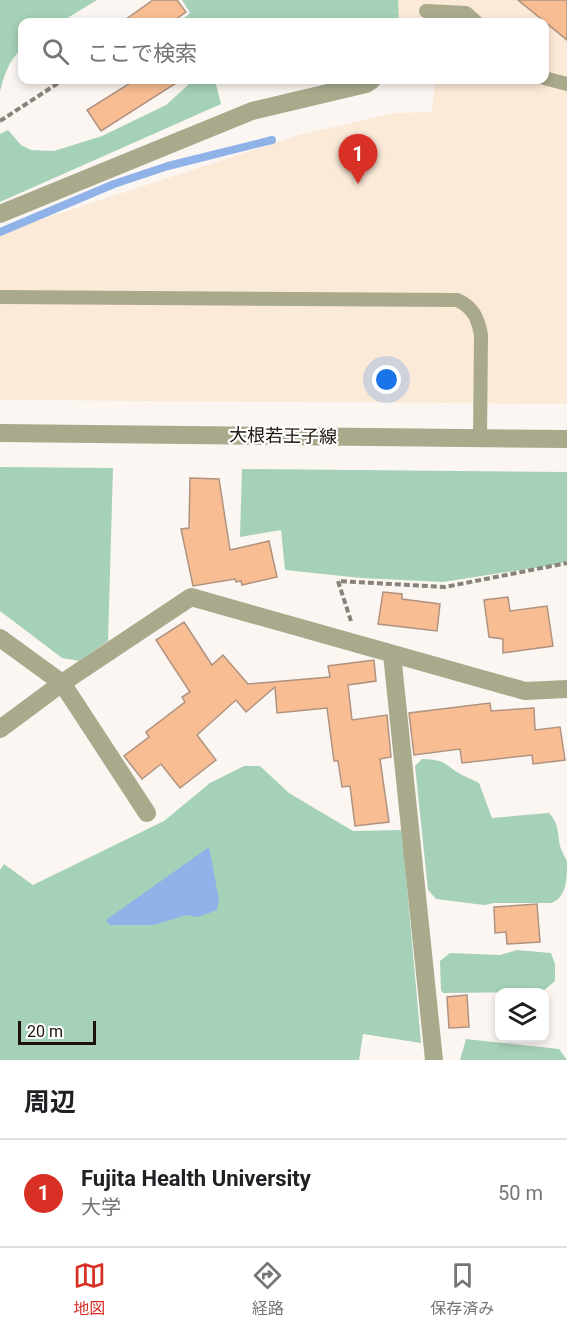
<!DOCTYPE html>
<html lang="ja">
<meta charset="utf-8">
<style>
:root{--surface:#fff;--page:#f6f6f6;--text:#202124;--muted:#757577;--line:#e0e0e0;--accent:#d93025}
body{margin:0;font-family:Roboto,"Noto Sans JP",sans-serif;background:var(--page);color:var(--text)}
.controls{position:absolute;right:18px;bottom:18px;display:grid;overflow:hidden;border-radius:12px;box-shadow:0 3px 9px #0003}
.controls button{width:54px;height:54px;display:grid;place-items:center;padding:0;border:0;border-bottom:2px solid var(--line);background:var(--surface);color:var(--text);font:30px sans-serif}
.scale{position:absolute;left:18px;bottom:15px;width:78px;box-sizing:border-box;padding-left:6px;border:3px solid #1b130a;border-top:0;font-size:16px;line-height:21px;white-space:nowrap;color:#1b130a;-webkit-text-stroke:4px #fff;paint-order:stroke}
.you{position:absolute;left:387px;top:380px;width:21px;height:21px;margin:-15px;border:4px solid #fff;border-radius:50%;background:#1a73e8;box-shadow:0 0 0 9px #1a73e833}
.badge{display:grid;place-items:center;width:39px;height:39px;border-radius:50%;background:var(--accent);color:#fff;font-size:20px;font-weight:700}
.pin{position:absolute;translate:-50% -50px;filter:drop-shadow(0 2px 3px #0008)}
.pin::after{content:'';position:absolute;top:32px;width:21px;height:18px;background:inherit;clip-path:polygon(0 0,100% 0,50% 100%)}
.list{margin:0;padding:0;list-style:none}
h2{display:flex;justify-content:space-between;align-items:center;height:78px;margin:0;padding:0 24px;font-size:26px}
h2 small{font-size:20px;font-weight:400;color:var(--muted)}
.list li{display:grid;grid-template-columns:39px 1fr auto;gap:18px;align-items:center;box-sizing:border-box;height:108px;padding:0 24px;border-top:2px solid var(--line)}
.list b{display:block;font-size:22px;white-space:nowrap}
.list p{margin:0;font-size:20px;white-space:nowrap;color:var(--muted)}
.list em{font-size:20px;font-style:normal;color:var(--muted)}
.icon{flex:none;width:33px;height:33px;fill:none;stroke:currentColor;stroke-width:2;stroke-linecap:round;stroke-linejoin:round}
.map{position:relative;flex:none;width:567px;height:1060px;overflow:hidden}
.search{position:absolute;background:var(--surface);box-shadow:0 3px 9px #0003;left:18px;right:18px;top:18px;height:66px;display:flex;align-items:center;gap:15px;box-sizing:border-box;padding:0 21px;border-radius:12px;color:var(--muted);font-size:22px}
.sheet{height:186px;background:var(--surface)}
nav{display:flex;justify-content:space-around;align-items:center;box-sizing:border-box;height:84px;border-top:2px solid var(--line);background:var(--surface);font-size:16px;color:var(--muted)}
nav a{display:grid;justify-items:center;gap:3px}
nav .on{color:var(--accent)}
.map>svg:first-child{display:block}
</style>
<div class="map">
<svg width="567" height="1060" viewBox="0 0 567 1060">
<rect width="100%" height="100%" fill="#fcf6f2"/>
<path fill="#fcead9" d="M398,0H567V404L0,400V233L299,135L393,113L432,112L435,80H544V22H399Z"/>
<path fill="#a4d1b7" d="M0,0H97L61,22H22V49C10,58 3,77 0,92Z
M182,0H398L399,22H179L190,13Z
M189,81L215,80L221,104L0,202V134L8,130L21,145L31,150L54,151L102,136L166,105L188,85Z
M0,467L113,468L108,641L79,661L62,658L0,611Z
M242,469L567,472V561L559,564L443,582L361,578L285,570L281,530L240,537Z
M422,759C443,760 441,761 457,772C464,777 472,779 479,783L492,818L549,813C560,824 557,836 561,849C563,854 566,858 567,862C567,878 567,898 551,903H494L484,905L436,899L428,890L415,766Z
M244,766H260L289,793L353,831L402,830L421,1043L363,1034L359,1060H0V870L4,864L33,885L164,821L210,783Z
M517,950L551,953L555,964V981L542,992L443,993L441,990L440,961L450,953L500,955Z
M466,1039L559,1049L567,1060H460Z"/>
<path fill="#8fb3e9" d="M209,847L219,900L217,910L198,917L186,915L154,925H110L106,920Z"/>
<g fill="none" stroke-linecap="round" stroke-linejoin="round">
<path stroke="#8fb3e9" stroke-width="8" d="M0,232L114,184L168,166L272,140"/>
</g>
<path fill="#f8bd93" stroke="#af9380" stroke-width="1.5" d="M153,0H177L186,12L172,22H122Z
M518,0H567V40Z
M135,80H181L101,131L87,110Z
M190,478L219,479L230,550L269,541L277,577L242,585L241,581L236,582L235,579L193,586L181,529L189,528Z
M383,592L402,594V599L440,604L437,631L378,624Z
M508,597L510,611L547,606L553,646L503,653V639L489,637L484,600Z
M184,622L212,665L223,655L248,684L330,677L328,666L374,660L376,681L348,685L352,720L387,715L391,757L380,759L389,822L355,826L350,786L342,787L338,761H334L327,708L277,713L275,687L246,712L236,700L197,735L216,760L180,788L161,764L142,779L124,756L149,737L146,732L185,702L182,697L190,692L156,640Z
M490,703L491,711L534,708L535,730L560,727L565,760L533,764L532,755L462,763L460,749L414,755L409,713Z
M537,904L540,942L507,944L506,932L495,933L494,907Z
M467,995L469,1027L449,1028L447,997Z"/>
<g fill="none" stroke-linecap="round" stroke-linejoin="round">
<path stroke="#89827b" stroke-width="4" stroke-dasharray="6 3" stroke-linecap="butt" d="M0,121L63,80
M351,621L338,581L445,587L567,563"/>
<path stroke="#a9a98c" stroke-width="14" d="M426,11L466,13L476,22
M544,78L567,84
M0,297L457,300C473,307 478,318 481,335L480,439"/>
<path stroke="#a9a98c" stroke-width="18" d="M0,214L252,111L366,84L372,80
M0,638L62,683L147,813
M392,654L434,1060
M0,729L62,683L191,597L525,691L567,689"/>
<path stroke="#a9a98c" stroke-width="18" d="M0,433L567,439"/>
</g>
<g text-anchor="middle" stroke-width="4.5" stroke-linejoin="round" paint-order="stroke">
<g font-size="18" fill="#1b130a" stroke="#fff">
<text transform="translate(283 436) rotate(1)" y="6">大根若王子線</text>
</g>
</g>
</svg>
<div class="controls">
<button><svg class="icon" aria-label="layers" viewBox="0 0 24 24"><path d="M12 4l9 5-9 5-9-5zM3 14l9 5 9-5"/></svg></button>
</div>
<div class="scale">20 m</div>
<div class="you"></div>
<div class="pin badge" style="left:358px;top:184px">1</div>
<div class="search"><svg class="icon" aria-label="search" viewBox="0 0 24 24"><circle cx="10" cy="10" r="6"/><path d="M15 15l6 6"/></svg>ここで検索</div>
</div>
<section class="sheet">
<h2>周辺<small></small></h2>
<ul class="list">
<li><span class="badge">1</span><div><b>Fujita Health University</b><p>大学</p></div><em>50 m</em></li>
</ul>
</section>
<nav>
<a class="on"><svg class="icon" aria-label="map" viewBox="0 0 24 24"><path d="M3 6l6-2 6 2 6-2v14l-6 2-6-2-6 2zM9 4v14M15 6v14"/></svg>地図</a>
<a><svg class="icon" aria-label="directions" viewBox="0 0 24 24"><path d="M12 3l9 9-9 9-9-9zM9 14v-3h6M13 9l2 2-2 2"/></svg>経路</a>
<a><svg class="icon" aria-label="saved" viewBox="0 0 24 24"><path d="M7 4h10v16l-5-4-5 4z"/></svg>保存済み</a>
</nav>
